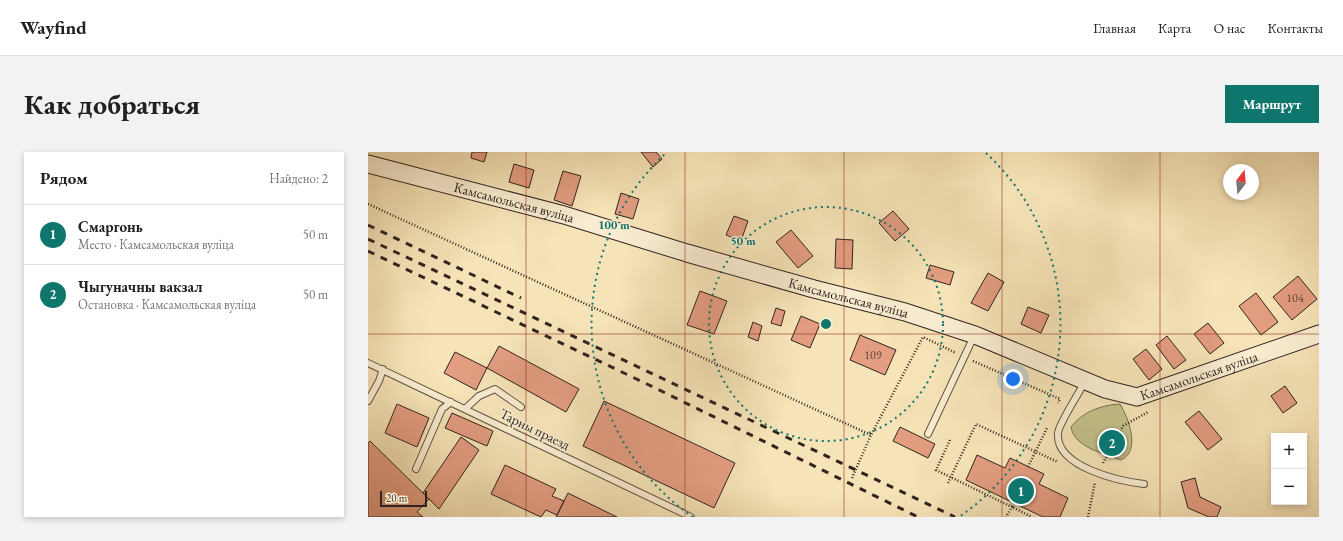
<!DOCTYPE html>
<html lang="ru">
<meta charset="utf-8">
<style>
:root{--surface:#fff;--page:#f2f2f2;--text:#202124;--muted:#757577;--line:#e0e0e0;--accent:#0f766e}
body{margin:0;font-family:"EB Garamond",serif;background:var(--page);color:var(--text)}
.controls{position:absolute;right:12px;bottom:12px;display:grid;overflow:hidden;border-radius:0px;box-shadow:0 2px 6px #0003}
.controls button{width:36px;height:36px;display:grid;place-items:center;padding:0;border:0;border-bottom:1px solid var(--line);background:var(--surface);color:var(--text);font:20px sans-serif}
.compass{position:absolute;left:855px;top:12px;width:36px;height:36px;border-radius:50%;background:var(--surface);box-shadow:0 2px 6px #0003;rotate:16deg}
.scale{position:absolute;left:12px;bottom:10px;width:47px;box-sizing:border-box;padding-left:4px;border:2px solid #312420;border-top:0;font-size:11px;line-height:14px;white-space:nowrap;color:#312420;-webkit-text-stroke:3px #f9edd1;paint-order:stroke}
.you{position:absolute;left:645px;top:227px;width:14px;height:14px;margin:-10px;border:3px solid #fff;border-radius:50%;background:#1a73e8;box-shadow:0 0 0 6px #1a73e833}
.badge{display:grid;place-items:center;width:26px;height:26px;border-radius:50%;background:var(--accent);color:#fff;font-size:13px;font-weight:700}
.pin{position:absolute;translate:-50% -50%;border:2px solid #fff;box-shadow:0 1px 4px #0006}
.list{margin:0;padding:0;list-style:none}
h2{display:flex;justify-content:space-between;align-items:center;height:52px;margin:0;padding:0 16px;font-size:17px}
h2 small{font-size:13px;font-weight:400;color:var(--muted)}
.list li{display:grid;grid-template-columns:26px 1fr auto;gap:12px;align-items:center;box-sizing:border-box;height:60px;padding:0 16px;border-top:1px solid var(--line)}
.list b{display:block;font-size:15px;white-space:nowrap}
.list p{margin:0;font-size:13px;white-space:nowrap;color:var(--muted)}
.list em{font-size:13px;font-style:normal;color:var(--muted)}
.map{position:relative;flex:none;width:951px;height:365px;overflow:hidden;border-radius:0px}
header{display:flex;align-items:center;gap:24px;box-sizing:border-box;height:56px;padding:0 20px;background:var(--surface);border-bottom:1px solid var(--line)}
header strong{font-size:19px}
nav{display:flex;gap:22px;margin-inline-start:auto;font-size:14px}
.intro{display:flex;align-items:center;justify-content:space-between;box-sizing:border-box;height:96px;padding:0 24px}
h1{margin:0;font-size:28px}
.button{padding:10px 18px;border-radius:0px;background:var(--accent);color:#fff;font-size:14px;font-weight:700}
main{display:flex;gap:24px;padding:0 24px}
aside{flex:1;background:var(--surface);border-radius:0px;box-shadow:0 2px 6px #0003}
.map>svg:first-child{display:block}
</style>
<header>
<strong>Wayfind</strong>
<nav><a>Главная</a><a>Карта</a><a>О нас</a><a>Контакты</a></nav>
</header>
<div class="intro"><h1>Как добраться</h1><a class="button">Маршрут</a></div>
<main>
<aside>
<h2>Рядом<small>Найдено: 2</small></h2>
<ul class="list">
<li><span class="badge">1</span><div><b>Смаргонь</b><p>Место · Камсамольская вуліца</p></div><em>50 m</em></li>
<li><span class="badge">2</span><div><b>Чыгуначны вакзал</b><p>Остановка · Камсамольская вуліца</p></div><em>50 m</em></li>
</ul>
</aside>
<div class="map">
<svg width="951" height="365" viewBox="0 0 951 365">
<rect width="100%" height="100%" fill="#f6e4b8"/>
<filter id="stains"><feTurbulence type="fractalNoise" baseFrequency=".005" numOctaves="4"/><feColorMatrix values="0 0 0 0 .2 0 0 0 0 .09 0 0 0 0 .02 0 0 0 .5 -.17"/></filter>
<radialGradient id="worn" r=".72"><stop offset=".6" stop-color="#630" stop-opacity="0"/><stop offset="1" stop-color="#630" stop-opacity=".3"/></radialGradient>
<path fill="#c4c28a" stroke="#7a7355" d="M752,252C761,267 773,299 753,308C736,302 706,295 703,275C714,260 733,253 752,252Z"/>
<path fill="#e39d81" stroke="#312420" d="M104,0H119L116,10L103,6Z
M273,0H288L294,7L285,15Z
M146,12L166,18L161,36L141,30Z
M195,19L213,24L204,54L186,48Z
M253,41L271,47L265,67L247,62Z
M525,59L541,77L527,89L511,71Z
M366,64L380,69L373,89L358,83Z
M423,78L445,104L430,116L408,90Z
M468,87L485,88L484,117L467,116Z
M562,113L586,120L582,133L558,126Z
M620,121L636,130L620,159L603,151Z
M930,124L949,147L924,168L905,145Z
M332,139L359,149L346,182L319,173Z
M888,141L910,170L893,183L871,154Z
M660,155L681,163L673,181L653,172Z
M408,156L417,159L413,174L403,171Z
M433,164L452,172L442,196L423,188Z
M385,170L394,174L390,189L380,185Z
M840,171L856,191L842,202L826,182Z
M492,183L528,198L517,223L482,208Z
M799,184L818,208L806,217L788,193Z
M131,194L211,237L198,260L119,216Z
M778,197L794,217L781,228L765,207Z
M87,200L119,216L108,238L76,221Z
M917,234L929,251L915,261L903,244Z
M236,249L367,311L346,356L215,294Z
M29,252L61,266L49,295L17,281Z
M831,259L854,287L840,298L817,270Z
M84,261L125,279L119,294L77,276Z
M532,275L567,292L560,306L525,289Z
M93,285L111,298L71,357L55,341Z
M2,289L61,347L49,360L55,365H0V291Z
M609,303L637,316L642,306L676,322L671,332L700,346L692,365H675L598,328Z
M137,313L188,337L184,344L196,349L189,363L178,358L173,365L123,342Z
M827,326L832,345L853,355L849,365H841L820,356L813,330Z
M200,341L249,365H188Z"/>
<g fill="none" stroke-linecap="round" stroke-linejoin="round">
<g stroke="#625446" stroke-width="8">
<path id="lane" d="M0,211L323,365
M717,229C712,240 691,271 690,281C687,315 751,329 776,332
M0,249L11,229L15,217
M97,257L111,244L127,237L153,255
M560,282L606,184
M48,317L74,257L83,250"/>
</g>
<g stroke="#312420" stroke-width="19">
<g id="secondary">
<path id="s1" d="M0,12L196,63L319,101L446,137L537,160L607,183L737,237L769,245L951,182"/>
</g>
</g>
<path stroke="#312420" stroke-width="2.5" stroke-dasharray="1 2" stroke-linecap="butt" d="M0,52L503,283
M605,209L692,247L690,251
M582,288L568,318L644,355L638,365
M735,311L755,274L780,260
M660,315L679,276
M484,326L503,283L555,185L588,201
M580,331L608,272L690,310
M646,351L644,355L664,365
M720,365L727,330"/>
<use href="#lane" stroke="#f9edd1" stroke-width="6"/>
<use href="#secondary" stroke="#f9edd1" stroke-width="17"/>
<path stroke="#312420" stroke-width="3" stroke-dasharray="7 7" stroke-linecap="butt" d="M0,73L153,146
M0,87L587,365
M0,99L279,232L550,365"/>
</g>
<path fill="none" stroke="#8f2418" stroke-width="1" stroke-opacity="0.55" d="M158,0V365M317,0V365M476,0V365M634,0V365M792,0V365M0,182H951"/>
<g fill="none" stroke="#0f766e" stroke-width="2" stroke-dasharray="2 4">
<circle cx="458" cy="172" r="117"/>
<path d="M325 365A234 234 0 0 1 298 1M618 1A234 234 0 0 1 591 365"/>
</g>
<g text-anchor="middle" stroke-width="3" stroke-linejoin="round" paint-order="stroke">
<g font-size="12" fill="#5e4238">
<text x="927" y="150">104</text>
<text x="505" y="207">109</text>
</g>
<g font-size="14" fill="#312420" stroke="#f9edd1">
<text dy="5" stroke="none"><textPath href="#s1" startOffset="151">Камсамольская вуліца</textPath></text>
<text dy="5" stroke="none"><textPath href="#s1" startOffset="499">Камсамольская вуліца</textPath></text>
<text dy="5" stroke="none"><textPath href="#s1" startOffset="870">Камсамольская вуліца</textPath></text>
<text transform="translate(167 277) rotate(26)" y="5">Тарны праезд</text>
</g>
</g>
<circle cx="458" cy="172" r="6" fill="#0f766e" stroke="#f9edd1" stroke-width="2"/>
<g font-size="12" text-anchor="middle" font-weight="bold" fill="#0f766e" stroke="#f9edd1" stroke-width="3" stroke-linejoin="round" paint-order="stroke">
<text x="246" y="77">100 m</text>
<text x="375" y="93">50 m</text>
</g>
<rect width="100%" height="100%" filter="url(#stains)"/>
<rect width="100%" height="100%" fill="url(#worn)"/>
</svg>
<div class="controls">
<button>+</button>
<button>−</button>
</div>
<svg class="compass" viewBox="-18 -18 36 36"><path d="M0-13l5 13h-10z" fill="#e53935"/><path d="M0 13l5-13h-10z" fill="#757577"/></svg>
<div class="scale">20 m</div>
<div class="you"></div>
<div class="pin badge" style="left:653px;top:339px">1</div>
<div class="pin badge" style="left:744px;top:291px">2</div>
</div>
</main>
